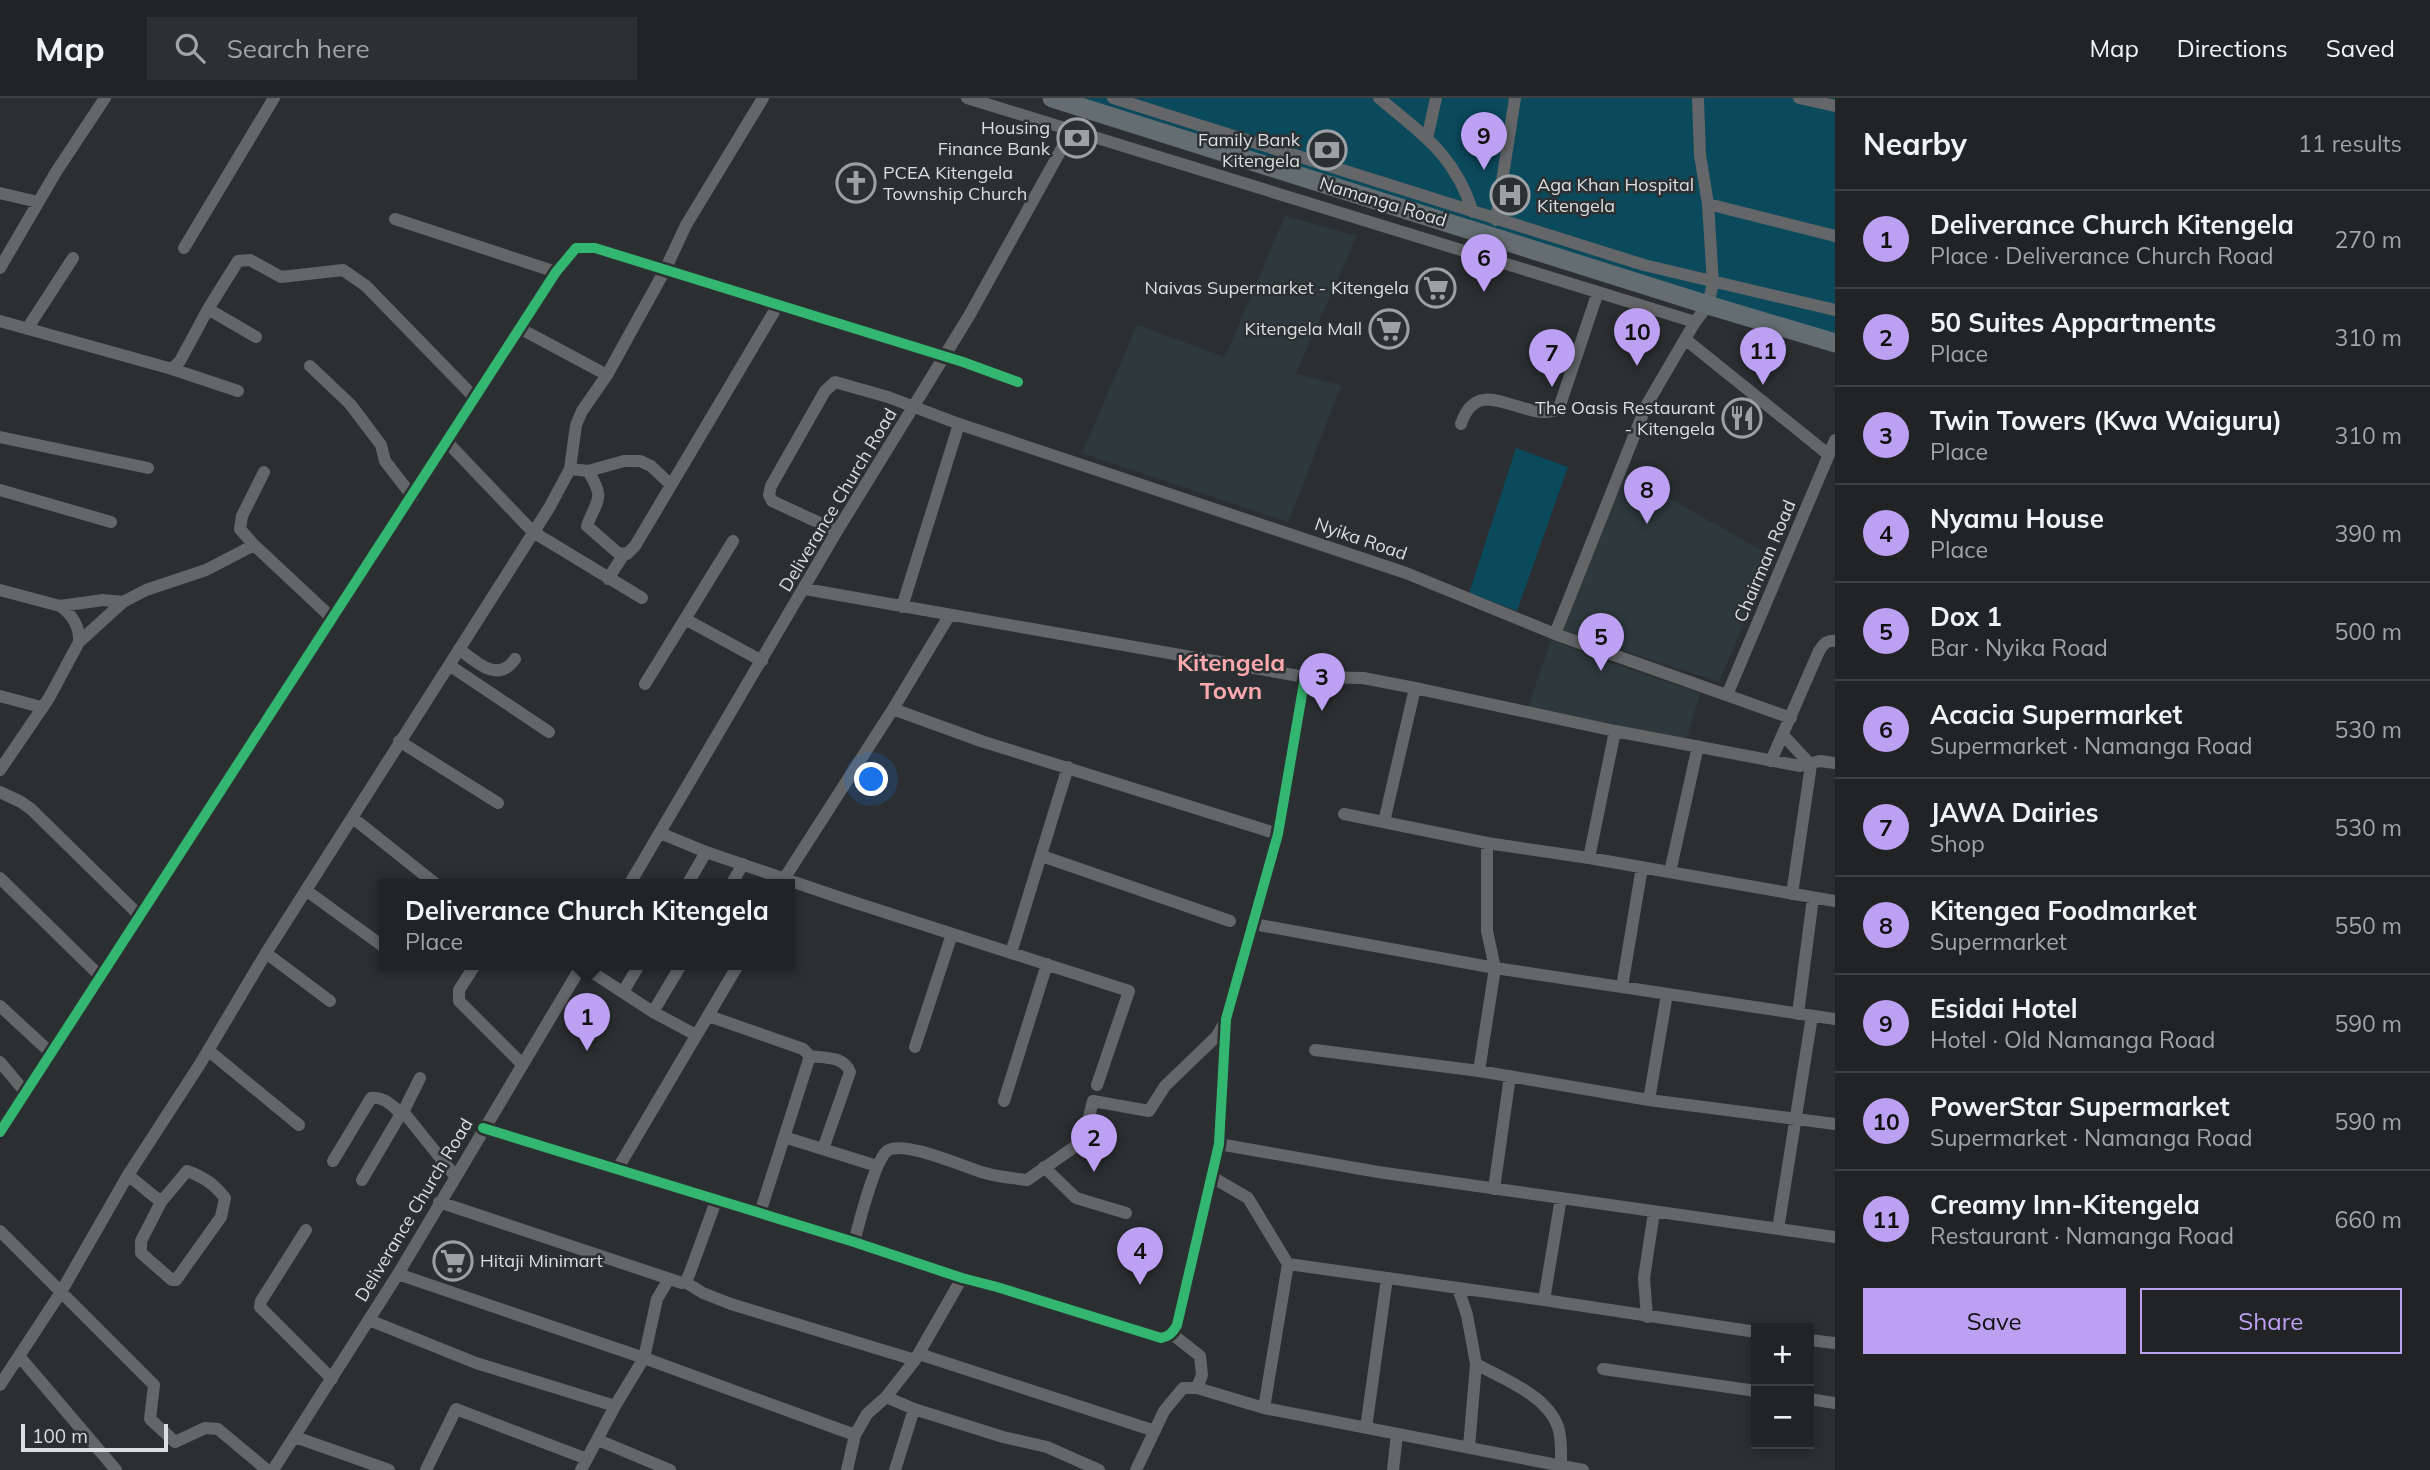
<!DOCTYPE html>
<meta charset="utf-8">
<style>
:root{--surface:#212325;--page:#2d2f32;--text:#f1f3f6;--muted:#a2a4a7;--line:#3e4042;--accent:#bca0f2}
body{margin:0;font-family:Mulish,sans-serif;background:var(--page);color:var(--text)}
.controls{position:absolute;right:21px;bottom:21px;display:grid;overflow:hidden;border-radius:0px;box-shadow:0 4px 10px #0003}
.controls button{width:63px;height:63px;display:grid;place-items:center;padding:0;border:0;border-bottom:2px solid var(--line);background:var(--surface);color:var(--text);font:35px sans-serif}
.scale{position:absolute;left:21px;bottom:18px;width:147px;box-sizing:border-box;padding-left:7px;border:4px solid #dcdfe0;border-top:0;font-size:19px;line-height:24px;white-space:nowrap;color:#dcdfe0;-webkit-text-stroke:5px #2b3032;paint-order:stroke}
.you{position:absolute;left:872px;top:682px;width:24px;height:24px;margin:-18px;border:5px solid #fff;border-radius:50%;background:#1a73e8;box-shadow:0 0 0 10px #1a73e833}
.badge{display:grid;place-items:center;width:46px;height:46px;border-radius:50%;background:var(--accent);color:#111;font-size:23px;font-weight:700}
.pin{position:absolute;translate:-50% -58px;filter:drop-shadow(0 2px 4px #0008)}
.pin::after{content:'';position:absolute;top:37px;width:24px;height:21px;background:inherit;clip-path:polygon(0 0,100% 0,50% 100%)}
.popup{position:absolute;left:379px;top:781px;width:416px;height:91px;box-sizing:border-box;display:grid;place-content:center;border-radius:0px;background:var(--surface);filter:drop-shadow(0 2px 5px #0005);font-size:23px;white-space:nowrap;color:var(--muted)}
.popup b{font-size:26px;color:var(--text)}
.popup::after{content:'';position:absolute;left:50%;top:100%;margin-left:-14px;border:14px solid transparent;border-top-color:var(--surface)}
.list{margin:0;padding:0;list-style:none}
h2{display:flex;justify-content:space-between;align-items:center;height:91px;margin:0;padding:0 28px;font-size:30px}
h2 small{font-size:23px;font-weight:400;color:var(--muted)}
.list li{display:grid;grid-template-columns:46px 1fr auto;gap:21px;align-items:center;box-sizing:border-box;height:98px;padding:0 28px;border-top:2px solid var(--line)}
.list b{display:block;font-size:26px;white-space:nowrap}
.list p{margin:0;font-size:23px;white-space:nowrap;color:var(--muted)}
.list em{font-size:23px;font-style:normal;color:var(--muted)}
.actions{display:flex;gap:14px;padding:21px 28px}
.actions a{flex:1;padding:16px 0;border:2px solid var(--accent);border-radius:0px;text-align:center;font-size:24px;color:var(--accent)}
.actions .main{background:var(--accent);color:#111}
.icon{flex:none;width:38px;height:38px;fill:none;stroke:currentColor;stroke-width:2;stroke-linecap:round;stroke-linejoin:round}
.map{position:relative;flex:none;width:1835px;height:1372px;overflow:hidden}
header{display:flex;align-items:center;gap:42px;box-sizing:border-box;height:98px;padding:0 35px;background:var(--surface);border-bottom:2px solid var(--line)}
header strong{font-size:33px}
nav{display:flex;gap:38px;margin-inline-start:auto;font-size:24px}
.search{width:490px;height:63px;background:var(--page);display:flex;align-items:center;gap:18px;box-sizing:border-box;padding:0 24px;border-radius:0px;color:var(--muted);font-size:26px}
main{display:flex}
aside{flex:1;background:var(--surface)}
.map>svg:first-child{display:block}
</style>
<header>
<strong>Map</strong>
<div class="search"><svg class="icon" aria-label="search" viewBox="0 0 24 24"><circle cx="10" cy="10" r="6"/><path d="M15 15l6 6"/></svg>Search here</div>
<nav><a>Map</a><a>Directions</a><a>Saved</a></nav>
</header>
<main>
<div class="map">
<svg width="1835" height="1372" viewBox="0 0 1835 1372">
<rect width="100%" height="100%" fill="#2c2f31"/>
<path fill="#2e393d" d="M1285,118L1357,138L1296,275L1341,288L1288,424L1082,355L1137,227L1225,259Z
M1626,376L1772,458L1719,584L1561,532Z
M1551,542L1614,566L1700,595L1685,645L1526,615Z"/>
<path fill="#0b495c" d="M1052,0H1835V245Z
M1516,350L1568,369L1517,513L1469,495Z"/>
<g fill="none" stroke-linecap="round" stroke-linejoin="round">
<path stroke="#656668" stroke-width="12" d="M967,0L1695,224
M1113,0L1644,167L1835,212
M1379,0C1424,38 1454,56 1473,114
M1799,0L1835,8
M1427,41L1436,0
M0,95L38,104
M1708,106L1835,138
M395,121L556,174
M1496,122L1515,0
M184,150L274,0
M0,170L56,74L105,0
M208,211L256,239
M0,223L172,271L180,263L208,211L238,163L250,162L281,179L343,172L366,188L475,300
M27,231L73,160
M521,231L607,277
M1685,241L1829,357
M310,268L350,306L366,327L381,347L385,363L413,399
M172,271L238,293
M1461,326C1478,275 1519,321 1554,313L1560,307L1598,194
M0,339L148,370
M448,345L533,434L642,500
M570,371L576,327L582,313L607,277L665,172L686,127L763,0
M588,373C606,402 597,400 587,428L618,455L627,456L635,448L778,207
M264,374L242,418L240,431L254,447L332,520
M0,392L111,424
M837,433L772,403L769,397L771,388L825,293L835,284L888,299L959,326L1406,475L1555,536L1791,620
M733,443L685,521L762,563
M608,481L624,456
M805,491L1305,579L1363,580L1415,590L1615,633L1800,668L1820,663L1835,665
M0,492L60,508L103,502L123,504
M902,509L959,326
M1555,536L1646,308L1695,224L1708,207L1713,185L1708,106L1700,57L1698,0
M79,544L123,504L146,492L206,472L254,447
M459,551C476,564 498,586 515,561
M449,567L549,634
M645,586L685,521
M1727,597L1835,342
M0,598L41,609
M893,611L981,643L1278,736
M1783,637L1811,667L1792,796
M399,643L498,705
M1771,663L1819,553C1824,546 1826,542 1835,543
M0,672L49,600L79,544C80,529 72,516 60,508
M0,694L21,704L31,711L140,818
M1344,716L1487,745L1589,760L1835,803
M353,720L437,787
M1384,724L1415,590
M660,735L706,754L844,801L1129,893L1097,987
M1042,758L1230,823
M1589,760L1615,633
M1670,774L1698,648
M0,780L100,878
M782,784L893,611L949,518
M629,787L837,433L969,218L1072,32
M687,787L706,754
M731,787L743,766
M307,793L384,849
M1254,826L1495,870L1835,921
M266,855L330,903
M1011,855L1068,669
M475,867L459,892V903L522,966
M581,867L653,914L696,937
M1622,889L1642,769
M623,894L639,867
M0,908L51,955
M653,914L681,867
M1798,916L1813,800
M709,918L803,951L810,958L760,1115
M915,949L952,836
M1315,952L1479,973L1649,1002L1835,1026
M209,953L299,1027
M810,958C824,960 844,958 850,974L823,1051
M0,964L26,995
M1479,973L1495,870L1487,833V745
M1649,1002L1667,896
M1004,1003L1047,866
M483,1030L854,1144L962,1180L997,1189L1161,1240C1170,1238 1173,1234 1177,1227L1219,1046L1226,921L1278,736L1305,579
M0,1034L556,174L576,150H595L963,264L1018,284
M784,1039L877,1068
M1219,1046L1378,1074L1835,1139
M333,1063L371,1000C384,998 392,1008 402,1016L420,980
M1044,1069L1076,1100L1126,1115
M618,1070L738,867
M128,1077L161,1104L187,1073C204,1079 214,1086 225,1100L221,1119L176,1182H172L141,1155V1143L161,1104
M1212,1079L1248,1100L1288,1166L1544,1202
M362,1082L399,1019L405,1016L455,1078
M1494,1091L1510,978
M1561,1100L1544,1202L1756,1234
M439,1104L682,1185L685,1184L689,1177L716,1103
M1778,1131L1812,918
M306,1132L261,1203L260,1209L332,1281
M0,1133L154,1287L150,1321L175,1344L205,1330L218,1331L267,1372
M854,1144C859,1126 874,1064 887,1053C903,1041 966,1070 985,1075C998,1079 1013,1080 1027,1082L1083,1043L1093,1003L1149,1013L1165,988L1217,938L1225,924
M398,1176L644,1260L855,1337L867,1316L886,1299L915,1262L962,1180
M685,1184L703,1195L731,1206L915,1262
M1458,1190L1467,1217L1476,1266L1469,1349
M1647,1219L1644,1180L1654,1114
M369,1222L476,1265L615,1308
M1172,1236L1200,1258L1202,1277L1197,1290
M1809,1242L1835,1245
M919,1256L1155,1333
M19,1258L116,1372
M1476,1266C1503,1281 1547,1297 1558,1329C1562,1341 1561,1355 1561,1367
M1603,1271L1756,1293
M0,1287L61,1194L128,1077L200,966L266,855L549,410L570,371L588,373L624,363H640L651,368L671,387
M886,1299L914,1311L1003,1339L1047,1349L1099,1372
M1809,1301L1835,1305
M1264,1310L1288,1166
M1366,1330L1387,1180
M295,1339L389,1372
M598,1342L670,1372
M273,1372L398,1176L582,867
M426,1372L456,1311L587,1361
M581,1372L615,1308L644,1260L657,1201L669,1181
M847,1372L855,1337
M895,1372L914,1311
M1136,1372L1164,1313L1183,1290H1197L1264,1310L1583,1372
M1393,1372L1397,1336"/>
<path stroke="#646d71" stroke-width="19" d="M1052,0L1708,207L1835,245"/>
<g stroke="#2b3032" stroke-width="15">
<path id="cycleway" d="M483,1030L854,1144L962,1180L997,1189L1161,1240C1170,1238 1173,1234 1177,1227L1219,1046L1226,921L1278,736L1305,579
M0,1034L556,174L576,150H595L963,264L1018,284"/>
</g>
<use href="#cycleway" stroke="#33b770" stroke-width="10"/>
</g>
<defs>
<g id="bank-ring" transform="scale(2.0125)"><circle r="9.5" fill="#2b3032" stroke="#9ea1a3" stroke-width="1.5"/><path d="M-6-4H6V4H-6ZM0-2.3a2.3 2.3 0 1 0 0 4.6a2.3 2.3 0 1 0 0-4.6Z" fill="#9ea1a3"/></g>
<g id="church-ring" transform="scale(2.0125)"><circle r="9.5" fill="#2b3032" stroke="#9ea1a3" stroke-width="1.5"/><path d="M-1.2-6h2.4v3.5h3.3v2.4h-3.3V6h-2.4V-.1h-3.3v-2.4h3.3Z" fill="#9ea1a3"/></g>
<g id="hospital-ring" transform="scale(2.0125)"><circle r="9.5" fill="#2b3032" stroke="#9ea1a3" stroke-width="1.5"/><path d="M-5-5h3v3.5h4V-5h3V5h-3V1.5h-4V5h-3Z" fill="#9ea1a3"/></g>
<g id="supermarket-ring" transform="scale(2.0125)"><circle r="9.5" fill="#2b3032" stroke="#9ea1a3" stroke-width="1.5"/><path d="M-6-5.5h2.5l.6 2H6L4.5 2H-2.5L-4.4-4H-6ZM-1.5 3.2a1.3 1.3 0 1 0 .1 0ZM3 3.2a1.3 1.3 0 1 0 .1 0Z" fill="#9ea1a3"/></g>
<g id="restaurant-ring" transform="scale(2.0125)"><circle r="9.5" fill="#2b3032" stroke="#9ea1a3" stroke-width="1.5"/><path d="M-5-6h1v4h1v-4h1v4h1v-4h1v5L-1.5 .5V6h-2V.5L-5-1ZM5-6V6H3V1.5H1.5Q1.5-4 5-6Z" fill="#9ea1a3"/></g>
</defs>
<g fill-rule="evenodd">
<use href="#bank-ring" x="1077" y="40"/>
<use href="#bank-ring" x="1327" y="52"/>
<use href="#church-ring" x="856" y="85"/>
<use href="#hospital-ring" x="1510" y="97"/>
<use href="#supermarket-ring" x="1436" y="190"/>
<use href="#supermarket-ring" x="1389" y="231"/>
<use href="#restaurant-ring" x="1742" y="320"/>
<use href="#supermarket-ring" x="453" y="1163"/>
</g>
<g text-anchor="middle" stroke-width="5" stroke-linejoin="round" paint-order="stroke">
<g font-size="18" fill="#dcdfe0" stroke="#2b3032" text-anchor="end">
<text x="1050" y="36">Housing<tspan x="1050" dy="21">Finance Bank</tspan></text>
<text x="1300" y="48">Family Bank<tspan x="1300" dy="21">Kitengela</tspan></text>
<text x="883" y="81" text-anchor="start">PCEA Kitengela<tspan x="883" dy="21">Township Church</tspan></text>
<text x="1537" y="93" text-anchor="start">Aga Khan Hospital<tspan x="1537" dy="21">Kitengela</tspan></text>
<text x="1409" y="196">Naivas Supermarket - Kitengela</text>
<text x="1362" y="237">Kitengela Mall</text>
<text x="1715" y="316">The Oasis Restaurant<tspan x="1715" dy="21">- Kitengela</tspan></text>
<text x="480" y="1169" text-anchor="start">Hitaji Minimart</text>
</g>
<g font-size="18" fill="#dcdfe0" stroke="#2b3032">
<text transform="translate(1383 104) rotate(17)" y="6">Namanga Road</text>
<text transform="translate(838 402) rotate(-59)" y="6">Deliverance Church Road</text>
<text transform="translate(1361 441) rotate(19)" y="6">Nyika Road</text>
<text transform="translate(1765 463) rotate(-67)" y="6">Chairman Road</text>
<text transform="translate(414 1112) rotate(-59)" y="6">Deliverance Church Road</text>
</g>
<g font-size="24" font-weight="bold" fill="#fda9ae" stroke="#2b3032">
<text x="1231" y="573">Kitengela<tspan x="1231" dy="28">Town</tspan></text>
</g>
</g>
</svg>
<div class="controls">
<button>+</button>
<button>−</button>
</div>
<div class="scale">100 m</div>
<div class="you"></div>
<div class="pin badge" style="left:587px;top:953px">1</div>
<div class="popup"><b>Deliverance Church Kitengela</b>Place</div>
<div class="pin badge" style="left:1094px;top:1074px">2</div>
<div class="pin badge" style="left:1322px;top:613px">3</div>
<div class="pin badge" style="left:1140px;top:1187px">4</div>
<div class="pin badge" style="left:1601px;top:573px">5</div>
<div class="pin badge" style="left:1484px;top:194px">6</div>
<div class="pin badge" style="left:1552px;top:289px">7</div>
<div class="pin badge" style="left:1647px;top:426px">8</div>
<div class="pin badge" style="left:1484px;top:72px">9</div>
<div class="pin badge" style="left:1637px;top:268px">10</div>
<div class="pin badge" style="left:1763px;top:287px">11</div>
</div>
<aside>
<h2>Nearby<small>11 results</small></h2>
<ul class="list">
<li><span class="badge">1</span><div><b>Deliverance Church Kitengela</b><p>Place · Deliverance Church Road</p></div><em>270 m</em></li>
<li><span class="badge">2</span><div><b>50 Suites Appartments</b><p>Place</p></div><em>310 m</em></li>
<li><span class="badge">3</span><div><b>Twin Towers (Kwa Waiguru)</b><p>Place</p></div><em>310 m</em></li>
<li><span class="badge">4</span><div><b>Nyamu House</b><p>Place</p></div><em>390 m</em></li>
<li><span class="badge">5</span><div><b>Dox 1</b><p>Bar · Nyika Road</p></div><em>500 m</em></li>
<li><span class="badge">6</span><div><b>Acacia Supermarket</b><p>Supermarket · Namanga Road</p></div><em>530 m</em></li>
<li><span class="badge">7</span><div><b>JAWA Dairies</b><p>Shop</p></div><em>530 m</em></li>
<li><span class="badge">8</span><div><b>Kitengea Foodmarket</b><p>Supermarket</p></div><em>550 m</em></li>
<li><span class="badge">9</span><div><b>Esidai Hotel</b><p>Hotel · Old Namanga Road</p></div><em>590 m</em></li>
<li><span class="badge">10</span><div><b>PowerStar Supermarket</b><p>Supermarket · Namanga Road</p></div><em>590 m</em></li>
<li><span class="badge">11</span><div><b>Creamy Inn-Kitengela</b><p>Restaurant · Namanga Road</p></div><em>660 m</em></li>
</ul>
<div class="actions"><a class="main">Save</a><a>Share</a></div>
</aside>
</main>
